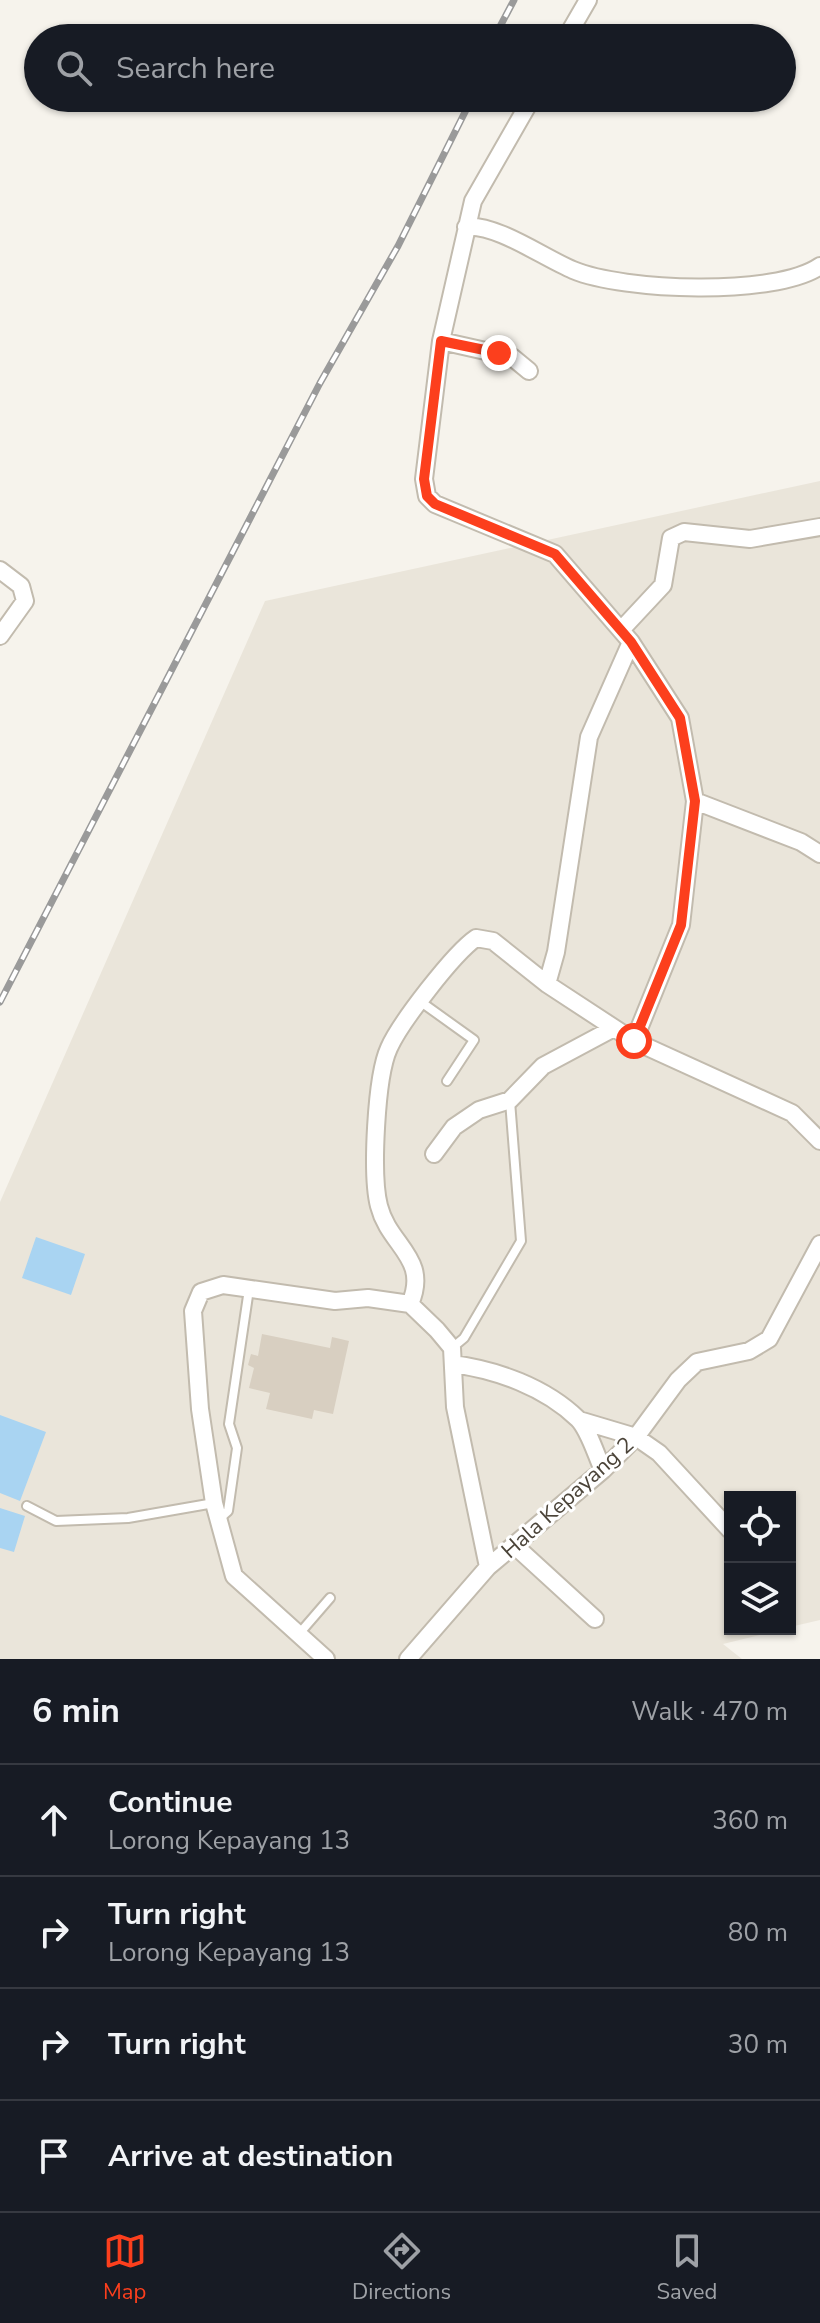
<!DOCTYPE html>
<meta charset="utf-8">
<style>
:root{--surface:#171b24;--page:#242831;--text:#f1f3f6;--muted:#9ea1a6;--line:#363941;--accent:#fc3f1d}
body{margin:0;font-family:"Nunito Sans",sans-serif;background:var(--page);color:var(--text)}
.controls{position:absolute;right:24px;bottom:24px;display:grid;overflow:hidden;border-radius:0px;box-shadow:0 2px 6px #0004}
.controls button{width:72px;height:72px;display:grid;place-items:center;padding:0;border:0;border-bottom:2px solid var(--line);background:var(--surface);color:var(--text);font:40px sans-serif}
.stop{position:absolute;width:24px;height:24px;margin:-18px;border:6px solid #fc3f1d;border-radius:50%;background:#fff}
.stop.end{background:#fc3f1d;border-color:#fff;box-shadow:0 2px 8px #0008}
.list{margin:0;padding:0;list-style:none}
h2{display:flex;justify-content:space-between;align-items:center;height:104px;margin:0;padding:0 32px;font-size:34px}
h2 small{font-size:26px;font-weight:400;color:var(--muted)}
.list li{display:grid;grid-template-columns:52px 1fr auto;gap:24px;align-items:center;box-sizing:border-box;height:112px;padding:0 32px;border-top:2px solid var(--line)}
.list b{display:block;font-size:30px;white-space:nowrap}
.list p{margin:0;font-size:26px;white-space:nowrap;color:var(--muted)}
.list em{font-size:26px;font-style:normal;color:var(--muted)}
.icon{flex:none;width:44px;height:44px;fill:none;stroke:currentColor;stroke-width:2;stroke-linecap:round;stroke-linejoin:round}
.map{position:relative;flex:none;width:820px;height:1659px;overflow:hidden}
.search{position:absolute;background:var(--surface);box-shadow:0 2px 6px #0004;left:24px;right:24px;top:24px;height:88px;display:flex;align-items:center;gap:20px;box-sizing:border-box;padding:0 28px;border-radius:44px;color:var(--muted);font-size:30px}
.sheet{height:552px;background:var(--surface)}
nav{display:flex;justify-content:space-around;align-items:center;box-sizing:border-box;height:112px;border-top:2px solid var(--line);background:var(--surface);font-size:22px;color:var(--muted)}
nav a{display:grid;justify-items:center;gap:4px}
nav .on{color:var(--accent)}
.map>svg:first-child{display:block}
</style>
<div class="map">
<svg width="820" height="1659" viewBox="0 0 820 1659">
<rect width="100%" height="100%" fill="#f6f3ec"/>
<path fill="#eae5da" d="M820,481V1620L790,1627V1497H730V1629H784L723,1644L742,1659H0V1202L265,601Z"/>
<path fill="#a9d4f2" d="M36,1237L85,1254L71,1295L22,1278Z
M0,1415L46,1432L20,1501L0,1493Z
M0,1508L25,1516L14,1552L0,1548Z"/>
<path fill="#d8cfc1" d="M262,1334L330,1348L332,1337L349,1341L333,1414L314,1410L312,1419L266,1409L270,1393L249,1388L254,1368L248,1365L251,1354L258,1356Z"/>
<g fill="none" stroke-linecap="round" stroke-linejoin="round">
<g stroke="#c2bbae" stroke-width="12">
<path id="service" d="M421,1002L474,1040L447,1081
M452,1348L464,1338L521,1241L510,1101
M27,1506L56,1521L128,1518L214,1503
M219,1519L228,1511L237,1448L229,1424L249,1289
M298,1635L330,1598"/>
</g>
<g stroke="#c2bbae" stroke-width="20">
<path id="minor" d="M566,38L588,0
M532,98L473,201L441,341L424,479L427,496L435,504L555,554L631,642L680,718L695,801L681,925L634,1041
M466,227C495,223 544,258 573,270C623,291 775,297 820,266
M441,341L512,357L529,371
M0,570L21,586L25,601L0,636
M621,630L663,585L671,538L684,532L750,539L820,527
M695,801L801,842L820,854
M547,984L556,952L589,737L631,642
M434,1154L454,1127L479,1110L510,1100L543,1066L614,1028
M410,1304C430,1258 389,1246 379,1206C371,1175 376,1076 389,1048C400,1023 454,953 476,938L493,941L547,984L634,1041L792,1113L820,1141
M453,1364C497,1370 545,1387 578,1419C589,1430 596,1455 603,1470
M579,1420L636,1437L659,1453L730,1530
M514,1545L595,1619
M326,1659L234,1576L214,1503L200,1409L193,1311L201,1292L223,1285L335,1301L368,1298L410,1304L437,1330L452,1348L455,1407L488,1567
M408,1659L488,1567L603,1470L636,1437L678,1380L697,1362L749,1351L769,1339L820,1244"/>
</g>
<use href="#service" stroke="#fff" stroke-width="8"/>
<use href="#minor" stroke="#fff" stroke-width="16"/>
<g stroke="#9a9a9a" stroke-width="7">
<path id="rail" d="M494,38L514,0
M0,1002L320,383L398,246L472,98"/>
</g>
<use href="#rail" stroke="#fff" stroke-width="4" stroke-dasharray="12" stroke-linecap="butt"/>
</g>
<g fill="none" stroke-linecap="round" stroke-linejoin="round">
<path stroke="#fc3f1d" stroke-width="10" d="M499,353L441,341L424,479L427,496L435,504L555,554L631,642L680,718L695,801L681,925L634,1041"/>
</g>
<g text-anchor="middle" stroke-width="6" stroke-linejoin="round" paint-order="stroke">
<g font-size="22" fill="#4b4439" stroke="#fff">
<text transform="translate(567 1497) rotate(-42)" y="8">Hala Kepayang 2</text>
</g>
</g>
</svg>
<div class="controls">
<button><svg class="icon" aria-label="locate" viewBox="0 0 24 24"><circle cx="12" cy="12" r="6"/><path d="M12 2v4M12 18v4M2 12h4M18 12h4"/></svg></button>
<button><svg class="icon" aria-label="layers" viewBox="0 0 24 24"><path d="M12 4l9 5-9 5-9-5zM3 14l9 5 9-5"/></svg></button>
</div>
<div class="stop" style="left:634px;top:1041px"></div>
<div class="stop end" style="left:499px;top:353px"></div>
<div class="search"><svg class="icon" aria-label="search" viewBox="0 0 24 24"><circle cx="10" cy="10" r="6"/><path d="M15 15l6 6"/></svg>Search here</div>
</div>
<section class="sheet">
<h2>6 min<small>Walk · 470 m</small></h2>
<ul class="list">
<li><svg class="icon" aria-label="ahead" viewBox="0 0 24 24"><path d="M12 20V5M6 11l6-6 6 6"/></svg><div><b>Continue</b><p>Lorong Kepayang 13</p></div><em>360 m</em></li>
<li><svg class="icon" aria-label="right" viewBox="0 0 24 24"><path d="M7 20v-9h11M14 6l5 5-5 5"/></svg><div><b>Turn right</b><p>Lorong Kepayang 13</p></div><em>80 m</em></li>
<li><svg class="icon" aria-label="right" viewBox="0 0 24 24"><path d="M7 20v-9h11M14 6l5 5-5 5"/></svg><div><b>Turn right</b></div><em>30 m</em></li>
<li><svg class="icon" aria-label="arrive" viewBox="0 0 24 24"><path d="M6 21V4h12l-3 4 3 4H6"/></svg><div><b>Arrive at destination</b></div></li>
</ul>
</section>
<nav>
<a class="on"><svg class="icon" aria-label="map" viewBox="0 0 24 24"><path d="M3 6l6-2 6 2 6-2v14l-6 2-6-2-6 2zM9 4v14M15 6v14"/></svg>Map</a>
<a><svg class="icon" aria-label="directions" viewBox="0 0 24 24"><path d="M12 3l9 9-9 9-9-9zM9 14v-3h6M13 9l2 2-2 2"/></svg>Directions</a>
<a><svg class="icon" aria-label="saved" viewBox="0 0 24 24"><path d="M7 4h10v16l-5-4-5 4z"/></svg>Saved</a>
</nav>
